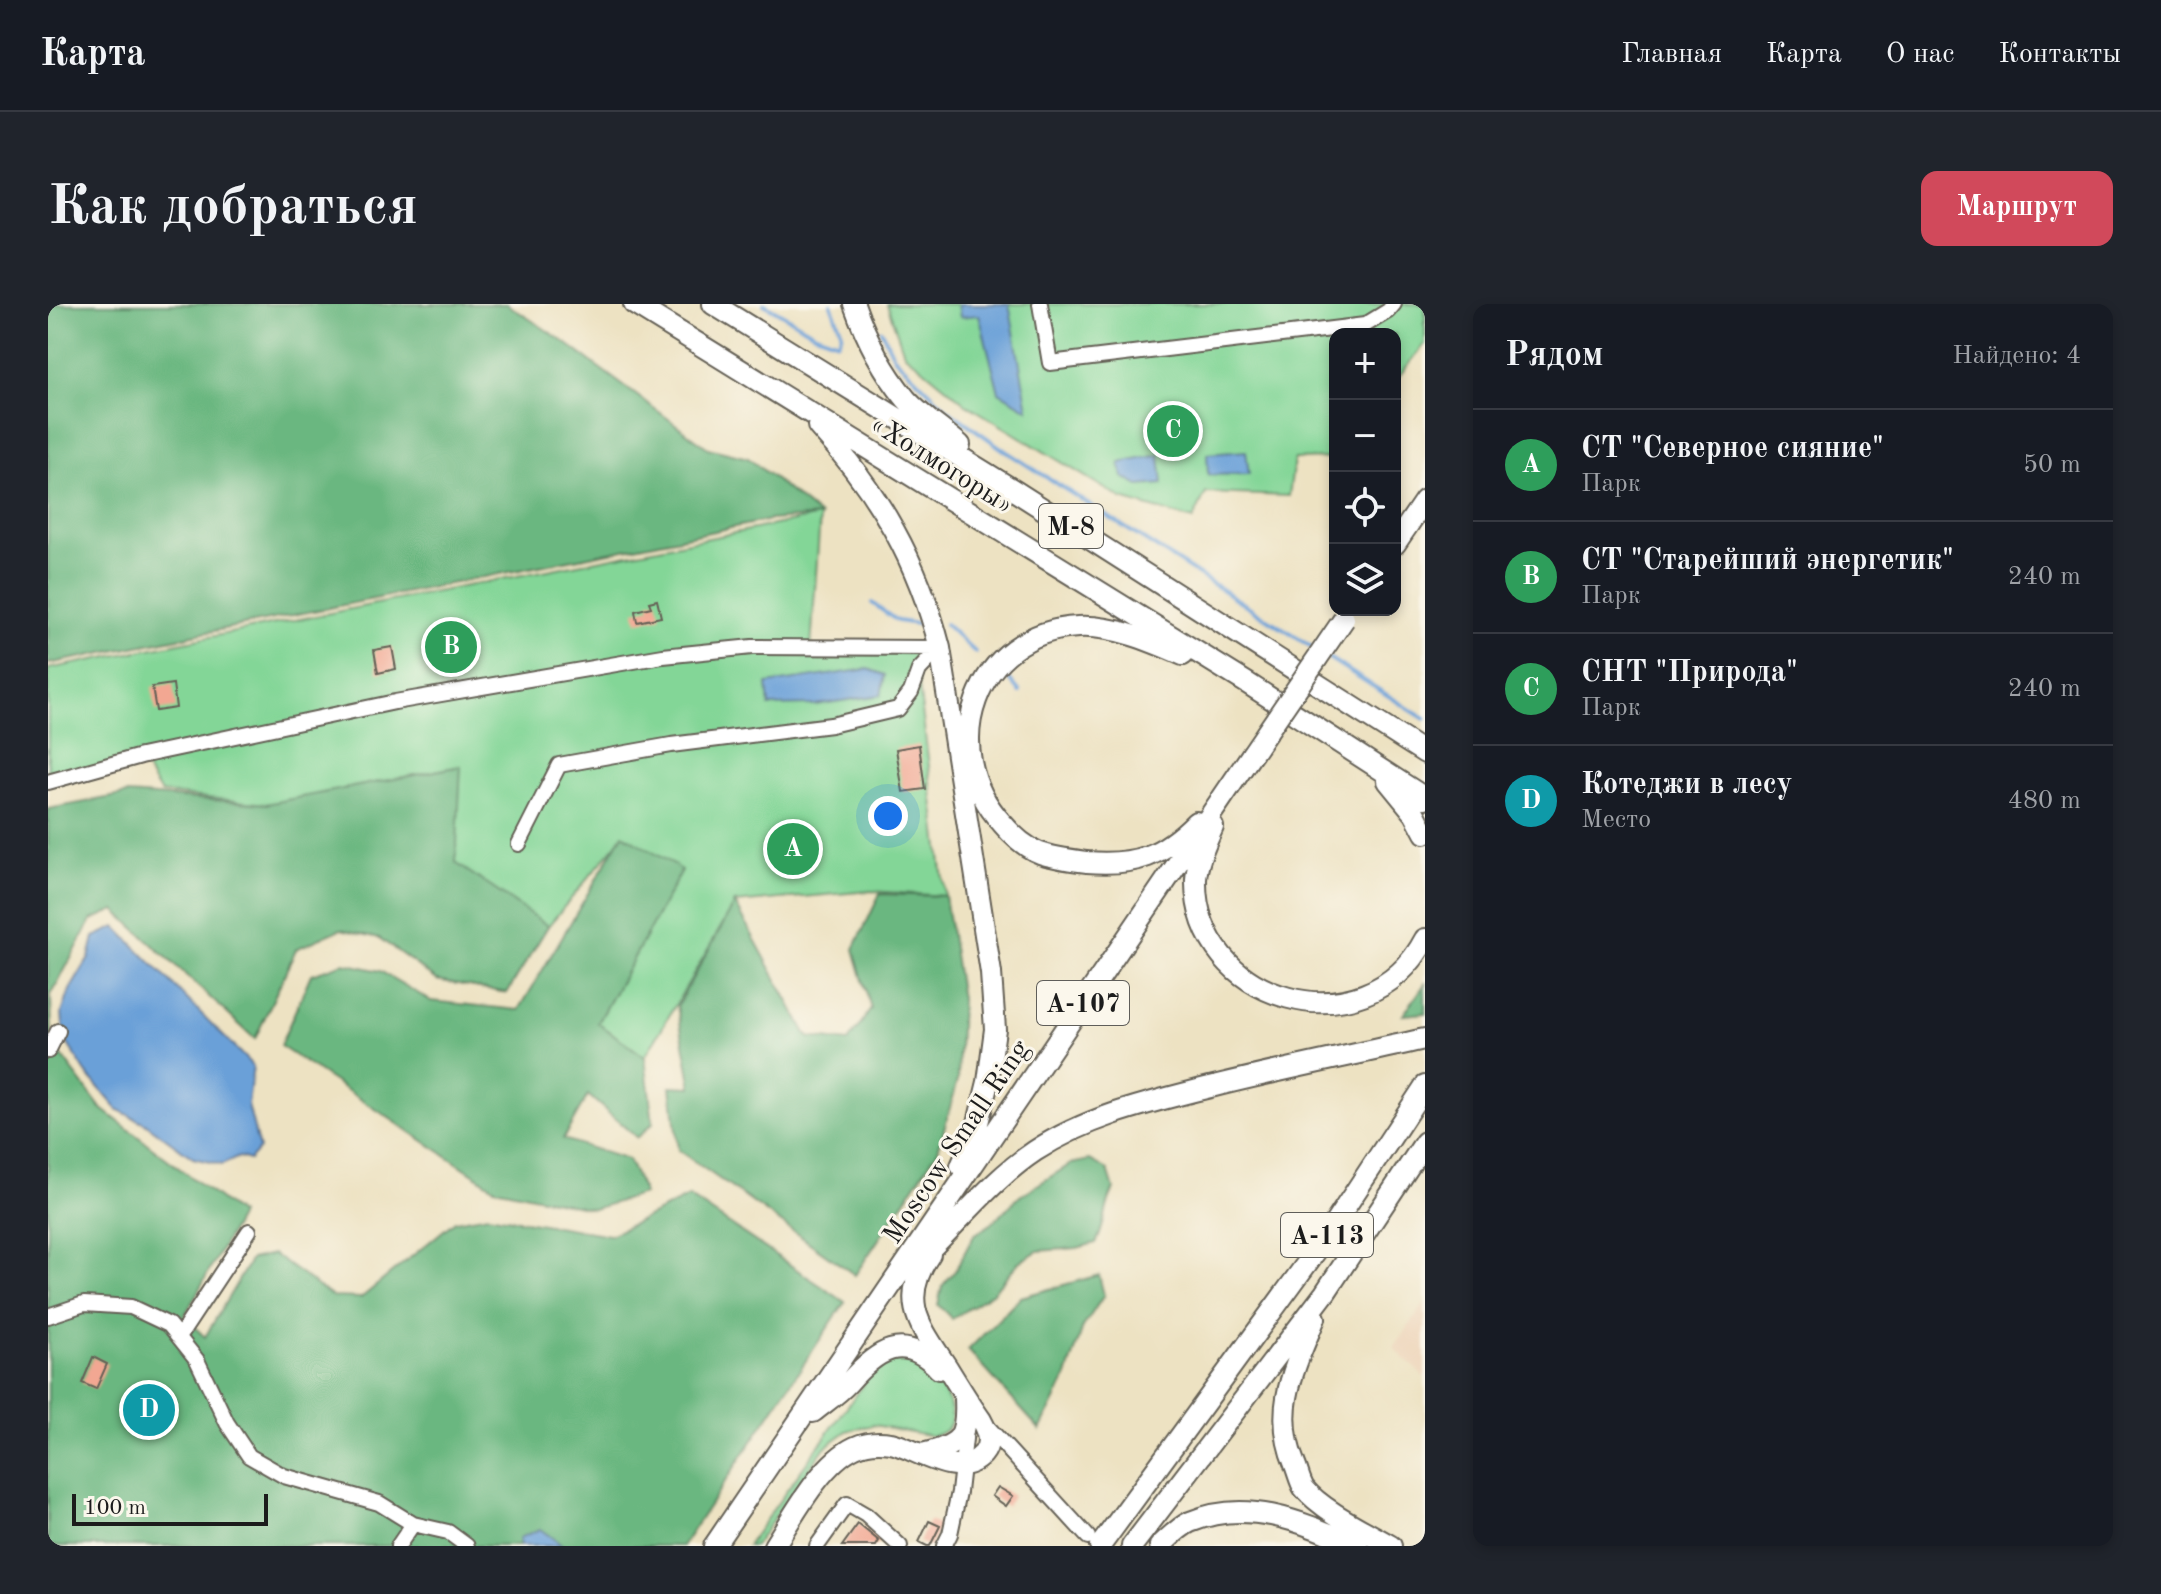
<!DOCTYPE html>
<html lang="ru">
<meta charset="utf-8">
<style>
:root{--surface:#171b24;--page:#20242c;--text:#f1f3f6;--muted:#9ea1a6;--line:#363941;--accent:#d1495b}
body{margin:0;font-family:"Old Standard TT",serif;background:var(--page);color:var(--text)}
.controls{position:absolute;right:24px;top:24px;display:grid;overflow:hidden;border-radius:16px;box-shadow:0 4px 12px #0003}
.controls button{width:72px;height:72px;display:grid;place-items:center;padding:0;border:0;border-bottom:2px solid var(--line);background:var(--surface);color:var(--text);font:40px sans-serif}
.scale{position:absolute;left:24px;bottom:20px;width:196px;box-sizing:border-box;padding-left:8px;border:4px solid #1c1c1c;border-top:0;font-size:22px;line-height:28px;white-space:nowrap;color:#1c1c1c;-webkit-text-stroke:6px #fbf7ec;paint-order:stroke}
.you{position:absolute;left:840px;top:512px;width:28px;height:28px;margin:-20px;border:6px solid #fff;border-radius:50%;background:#1a73e8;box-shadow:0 0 0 12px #1a73e833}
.badge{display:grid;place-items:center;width:52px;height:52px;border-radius:50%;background:var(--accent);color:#fff;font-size:26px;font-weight:700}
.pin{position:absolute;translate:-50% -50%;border:4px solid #fff;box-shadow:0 2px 8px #0006}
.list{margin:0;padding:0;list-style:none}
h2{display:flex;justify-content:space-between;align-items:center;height:104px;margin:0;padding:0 32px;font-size:34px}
h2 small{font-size:26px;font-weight:400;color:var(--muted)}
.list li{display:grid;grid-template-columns:52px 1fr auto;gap:24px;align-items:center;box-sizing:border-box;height:112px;padding:0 32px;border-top:2px solid var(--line)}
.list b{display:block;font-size:30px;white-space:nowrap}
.list p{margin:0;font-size:26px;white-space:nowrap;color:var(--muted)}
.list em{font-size:26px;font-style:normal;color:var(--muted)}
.icon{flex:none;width:44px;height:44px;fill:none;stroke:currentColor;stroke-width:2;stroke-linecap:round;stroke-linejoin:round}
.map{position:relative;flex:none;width:1377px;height:1242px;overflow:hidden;border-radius:16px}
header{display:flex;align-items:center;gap:48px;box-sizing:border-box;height:112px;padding:0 40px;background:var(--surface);border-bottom:2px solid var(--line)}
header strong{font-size:38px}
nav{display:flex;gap:44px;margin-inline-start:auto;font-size:28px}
.intro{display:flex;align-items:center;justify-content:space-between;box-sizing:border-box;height:192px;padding:0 48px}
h1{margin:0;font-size:56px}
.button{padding:20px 36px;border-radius:16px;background:var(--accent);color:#fff;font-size:28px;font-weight:700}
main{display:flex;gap:48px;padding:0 48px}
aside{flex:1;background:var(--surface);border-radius:16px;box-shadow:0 4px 12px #0003}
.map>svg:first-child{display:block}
</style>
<header>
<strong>Карта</strong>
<nav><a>Главная</a><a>Карта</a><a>О нас</a><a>Контакты</a></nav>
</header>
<div class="intro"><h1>Как добраться</h1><a class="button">Маршрут</a></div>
<main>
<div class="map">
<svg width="1377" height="1242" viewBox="0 0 1377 1242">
<rect width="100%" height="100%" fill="#fbf7ec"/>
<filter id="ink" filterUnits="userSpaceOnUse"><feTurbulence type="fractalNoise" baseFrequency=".0125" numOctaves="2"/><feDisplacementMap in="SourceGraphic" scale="16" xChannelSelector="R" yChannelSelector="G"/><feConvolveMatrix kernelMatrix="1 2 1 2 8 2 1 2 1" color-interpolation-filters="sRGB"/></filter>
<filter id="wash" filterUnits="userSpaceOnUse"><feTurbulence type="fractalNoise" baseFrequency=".006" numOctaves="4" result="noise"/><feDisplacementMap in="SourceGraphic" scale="32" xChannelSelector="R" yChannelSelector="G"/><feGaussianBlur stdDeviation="1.8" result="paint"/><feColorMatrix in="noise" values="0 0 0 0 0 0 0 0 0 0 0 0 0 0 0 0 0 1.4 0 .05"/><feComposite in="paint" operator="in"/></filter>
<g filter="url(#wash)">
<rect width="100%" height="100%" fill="#ede2c2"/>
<path fill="#eed6bb" d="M1377,999V1074L1346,1044Z"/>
<path fill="#83d697" stroke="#50795a" stroke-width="2" d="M839,0H1377V40L1347,77V30H1287V154L1246,155L1241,192L1158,189L1145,216L1074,195L918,100L856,49Z
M772,212L763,344L867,350L897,592L823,587L687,599L597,753L550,719L634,566L576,531L500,622L459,689L389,676L368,639L412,462L218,500L113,489L93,457L0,475V365Z
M852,1057C861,1059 869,1061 876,1066C896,1081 922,1123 885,1132L826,1121L799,1127L777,1143L706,1242H699L824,1068L839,1058Z"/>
<path fill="#6ab780" stroke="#436a4e" stroke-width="2" d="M0,0H459L515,37L660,144L700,154L772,212L722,216L0,360Z
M413,462L408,559L500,622L459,689L389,676L331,634L293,625L248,645L207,735L67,606L44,616L3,691L4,739L53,804L192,911L136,1013L157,1033L203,955L225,950L285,993L313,994L407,917L440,911L562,931L641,893L797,998L634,1242H0V505L80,490L218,500Z
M575,530L634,566L550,719L597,753L605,819L589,834L540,791L515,835L580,856L596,890L546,905L447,884L232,742L263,670L296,659L332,667L383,697L471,706Z
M832,590L897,592L913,695L910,776L890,846L807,971L630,846L623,782L644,783L629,702L687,599L760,733L800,738L823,705L806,645Z
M1377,680V709L1355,711Z
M1042,856L1060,866L1066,885C1056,903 1058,921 1048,939L1029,944L990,947L971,958L944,989L904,1015L890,1001L894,982L907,967L926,931L943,920L972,892L1023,860Z
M1051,971L1056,991L1035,1023L1019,1072L992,1126L920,1046L973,993Z"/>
<path fill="#6ba0d8" stroke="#445e7a" stroke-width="2" d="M910,0H961L980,105L951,88L931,11L912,13Z
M1198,147L1201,170L1160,171L1159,150Z
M1112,151L1115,180L1091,182L1075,173L1072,159Z
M820,365L837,371L833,391L767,401L721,402L719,380Z
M68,623L205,762L200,801L211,845L201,856L191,853L174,861L145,854L97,819L70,806L38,769L16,734L14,709L22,686L41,654L46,633Z
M492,1225L514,1241V1242H472L471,1234Z"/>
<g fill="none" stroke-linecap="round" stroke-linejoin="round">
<path stroke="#6ba0d8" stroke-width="4" d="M716,0L768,30L790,38L794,29L783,0
M833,26L846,53L900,106L959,148L1268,346
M824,299L849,317L869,320
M897,320L928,349
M1279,353L1377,415
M957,370L972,388"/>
</g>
<g id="blocks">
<path fill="#f2a792" d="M609,296L613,313L589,318L587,307L603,303L601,298Z
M344,343L348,365L330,369L326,346Z
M125,380L128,404L108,407L104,383Z
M871,441L877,485L855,488L848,445Z
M45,1053L59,1060L48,1085L34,1079Z
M98,1084L121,1110L105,1127L80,1102Z
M950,1183L965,1192L958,1202L944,1192Z
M881,1217L892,1222L882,1242H879L871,1238Z
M810,1220L831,1237L828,1242H794Z"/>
</g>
</g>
<g filter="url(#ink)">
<use href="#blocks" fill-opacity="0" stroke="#656156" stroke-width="2"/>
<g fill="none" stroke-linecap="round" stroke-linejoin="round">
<g stroke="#656156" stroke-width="18">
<path id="minor" d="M992,0L1002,59L1317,21L1340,7L1346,0
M0,478L93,452L347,398L615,352L704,343L892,344
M471,540L511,461L623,441L783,421L850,405L863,388L871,366L892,344
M0,747L10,727
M0,1012L36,1000L83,1003L121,1021L149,1056L179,1119L201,1152L236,1172L331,1199L365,1220L400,1228L419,1242
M131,1033L201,927
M937,1120L1040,1233
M350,1242L365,1220
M769,1242L799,1200L818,1211L852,1242
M896,1242L902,1230L911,1188L918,1126"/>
</g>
<g stroke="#656156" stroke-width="24">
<path id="highway" d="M586,0L1199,379L1377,494
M665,0L967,187L1377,449
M806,0C818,34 835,67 858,95C873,112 895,126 912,141
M770,122C831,189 870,257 892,344L943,669L947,725L940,778L927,831L913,862
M1347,240L1377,196
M1135,351C1103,337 1065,321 1030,323C927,328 887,446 954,519C964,531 976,543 992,549C1007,554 1024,556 1039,558C1088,562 1114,552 1148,518
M1340,477L1367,510L1377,529
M1165,523C1158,539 1149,558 1148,575C1145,698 1318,748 1377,635
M868,959C908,922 942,877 987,847C1039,813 1099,799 1158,784C1230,766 1304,751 1377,735
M1267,1014C1246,1065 1224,1106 1247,1161C1250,1168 1252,1178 1256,1184C1273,1206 1319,1228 1343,1242
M765,1108C776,1099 790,1090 800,1079C828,1047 855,1027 891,1065
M874,1150C913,1141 919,1134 917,1094
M666,1242L1204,450
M726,1242C746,1211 773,1159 807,1143C818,1138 831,1137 843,1139C870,1145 910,1178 935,1150C944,1139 939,1127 933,1116C921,1099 910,1081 899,1063C872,1022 850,997 882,950
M1052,1242L1273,940L1377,782
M1084,1242L1277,989L1377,838
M1112,1242C1121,1234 1131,1223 1142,1218C1200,1193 1256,1219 1310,1242"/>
</g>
<use href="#minor" stroke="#fff" stroke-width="14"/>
<use href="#highway" stroke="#fff" stroke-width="20"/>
<g stroke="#656156" stroke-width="24" stroke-linecap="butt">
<path id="highway-bridge" d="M1204,450L1296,315"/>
</g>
<use href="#highway-bridge" stroke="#fff" stroke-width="20"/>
</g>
</g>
<g text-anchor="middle" stroke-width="6" stroke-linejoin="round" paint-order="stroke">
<g fill="#fbf7ec" stroke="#5f5e5a" stroke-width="2">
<rect x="991" y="200" width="64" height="44" rx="6"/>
<rect x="989" y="677" width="92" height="44" rx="6"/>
<rect x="1233" y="909" width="92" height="44" rx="6"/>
</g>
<g font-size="26" font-weight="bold" fill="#1c1c1c">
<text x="1023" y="231">М-8</text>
<text x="1035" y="708">А-107</text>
<text x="1279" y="940">А-113</text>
</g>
<g font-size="28" fill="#1c1c1c" stroke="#fbf7ec">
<text transform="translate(895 159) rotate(32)" y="10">«Холмогоры»</text>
<text transform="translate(907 837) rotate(-56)" y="10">Moscow Small Ring</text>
</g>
</g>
</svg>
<div class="controls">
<button>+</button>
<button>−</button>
<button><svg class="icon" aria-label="locate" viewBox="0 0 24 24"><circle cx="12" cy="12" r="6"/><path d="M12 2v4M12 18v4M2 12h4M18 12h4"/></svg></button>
<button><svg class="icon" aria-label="layers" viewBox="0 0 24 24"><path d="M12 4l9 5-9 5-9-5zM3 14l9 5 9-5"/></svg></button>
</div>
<div class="scale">100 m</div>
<div class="you"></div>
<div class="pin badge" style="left:745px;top:545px;background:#2e9e5b">A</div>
<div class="pin badge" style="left:403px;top:343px;background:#2e9e5b">B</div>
<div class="pin badge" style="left:1125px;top:127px;background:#2e9e5b">C</div>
<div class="pin badge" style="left:101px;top:1106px;background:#0f9aa8">D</div>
</div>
<aside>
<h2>Рядом<small>Найдено: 4</small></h2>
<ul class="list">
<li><span class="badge" style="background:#2e9e5b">A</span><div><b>СТ &quot;Северное сияние&quot;</b><p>Парк</p></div><em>50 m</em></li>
<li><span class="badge" style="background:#2e9e5b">B</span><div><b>СТ &quot;Старейший энергетик&quot;</b><p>Парк</p></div><em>240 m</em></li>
<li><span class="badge" style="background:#2e9e5b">C</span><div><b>СНТ &quot;Природа&quot;</b><p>Парк</p></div><em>240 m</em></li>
<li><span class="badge" style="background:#0f9aa8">D</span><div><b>Котеджи в лесу</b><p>Место</p></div><em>480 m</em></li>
</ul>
</aside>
</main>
